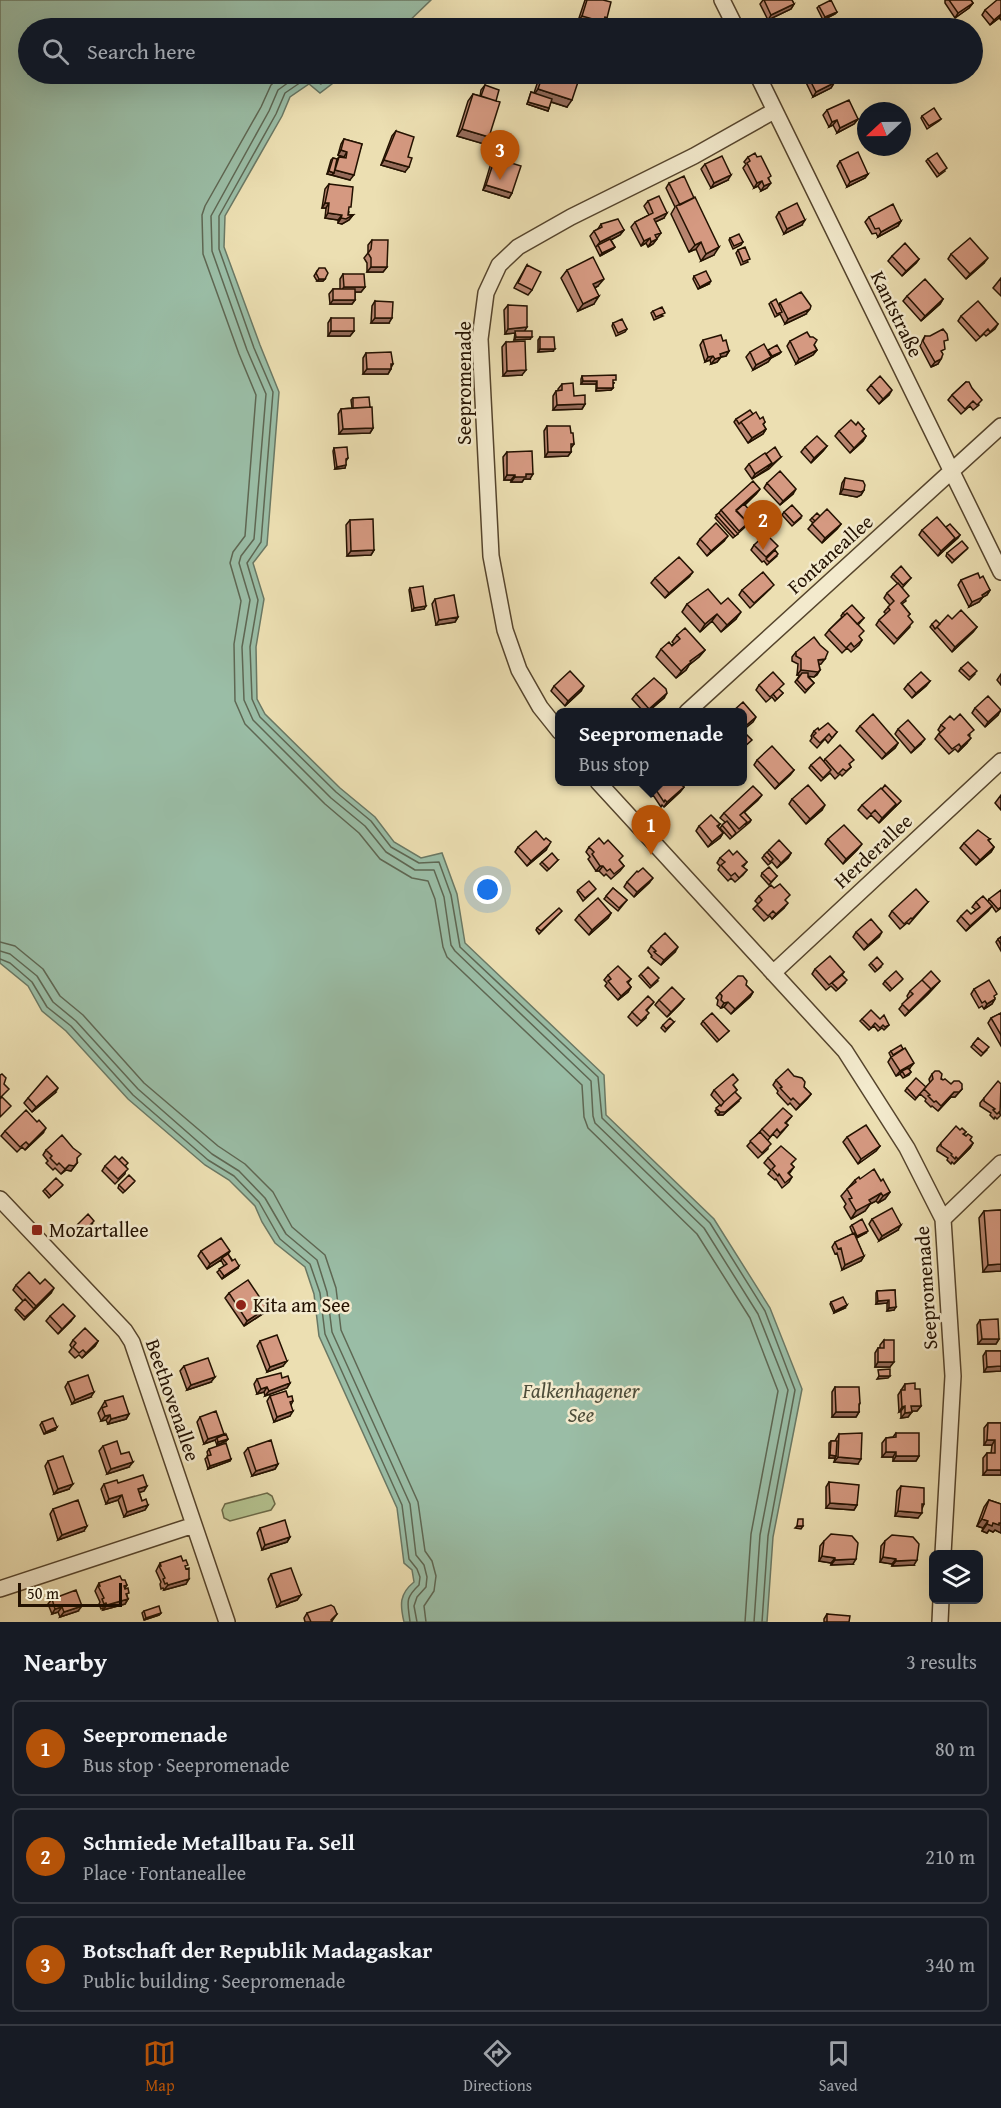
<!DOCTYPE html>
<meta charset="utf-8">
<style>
:root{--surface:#171b24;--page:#242831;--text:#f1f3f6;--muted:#9ea1a6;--line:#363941;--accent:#b45309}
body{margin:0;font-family:"Gentium Book Plus",serif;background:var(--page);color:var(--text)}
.controls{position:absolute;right:18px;bottom:18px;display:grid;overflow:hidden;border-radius:9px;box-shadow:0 6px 24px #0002}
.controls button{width:54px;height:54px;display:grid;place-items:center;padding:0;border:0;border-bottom:2px solid var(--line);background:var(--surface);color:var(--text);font:30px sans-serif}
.compass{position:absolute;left:857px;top:102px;width:54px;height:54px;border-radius:50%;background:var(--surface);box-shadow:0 6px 24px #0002;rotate:248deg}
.scale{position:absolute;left:18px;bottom:15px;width:104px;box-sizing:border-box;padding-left:6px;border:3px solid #231100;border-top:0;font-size:16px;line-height:21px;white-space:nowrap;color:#231100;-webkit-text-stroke:4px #f3eacd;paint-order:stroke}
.you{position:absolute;left:488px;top:890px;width:21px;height:21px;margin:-15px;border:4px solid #fff;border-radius:50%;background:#1a73e8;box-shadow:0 0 0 9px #1a73e833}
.badge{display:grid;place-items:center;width:39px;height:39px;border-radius:50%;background:var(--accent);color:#fff;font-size:20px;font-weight:700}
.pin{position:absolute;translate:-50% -50px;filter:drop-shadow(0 2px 3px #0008)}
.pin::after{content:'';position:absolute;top:32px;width:21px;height:18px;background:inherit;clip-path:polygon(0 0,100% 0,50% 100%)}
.popup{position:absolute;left:555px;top:708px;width:192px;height:78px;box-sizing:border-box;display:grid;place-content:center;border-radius:9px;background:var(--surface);filter:drop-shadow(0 2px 4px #0005);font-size:20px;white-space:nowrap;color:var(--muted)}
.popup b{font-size:22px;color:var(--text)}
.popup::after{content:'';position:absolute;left:50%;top:100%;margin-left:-12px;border:12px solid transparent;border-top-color:var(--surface)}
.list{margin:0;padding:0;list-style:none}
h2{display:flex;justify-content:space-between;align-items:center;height:78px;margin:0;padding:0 24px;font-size:26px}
h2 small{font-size:20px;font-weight:400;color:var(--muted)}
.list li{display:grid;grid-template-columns:39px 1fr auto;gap:18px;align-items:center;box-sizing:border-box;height:96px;margin:0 12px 12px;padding:0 12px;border:2px solid var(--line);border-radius:9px}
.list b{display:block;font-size:22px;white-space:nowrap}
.list p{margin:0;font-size:20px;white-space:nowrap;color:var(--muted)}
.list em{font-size:20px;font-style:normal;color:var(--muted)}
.icon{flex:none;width:33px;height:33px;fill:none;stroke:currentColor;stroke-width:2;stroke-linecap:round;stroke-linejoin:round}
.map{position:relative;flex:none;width:1001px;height:1622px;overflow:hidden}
.search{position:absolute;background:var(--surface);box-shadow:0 6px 24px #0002;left:18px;right:18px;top:18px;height:66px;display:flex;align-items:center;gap:15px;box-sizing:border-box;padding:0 21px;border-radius:33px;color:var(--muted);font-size:22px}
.sheet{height:402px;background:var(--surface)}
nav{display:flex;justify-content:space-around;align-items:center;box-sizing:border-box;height:84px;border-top:2px solid var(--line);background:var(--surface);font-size:16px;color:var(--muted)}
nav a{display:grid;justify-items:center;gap:3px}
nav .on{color:var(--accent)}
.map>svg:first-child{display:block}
</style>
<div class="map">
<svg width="1001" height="1622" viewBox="0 0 1001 1622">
<rect width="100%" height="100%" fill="#ecdfb2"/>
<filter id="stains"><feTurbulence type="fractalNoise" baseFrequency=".00333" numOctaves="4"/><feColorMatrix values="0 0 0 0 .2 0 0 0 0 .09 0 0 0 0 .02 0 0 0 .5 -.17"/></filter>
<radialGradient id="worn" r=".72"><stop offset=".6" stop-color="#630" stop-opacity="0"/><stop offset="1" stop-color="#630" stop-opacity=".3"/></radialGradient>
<path fill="#b4c28f" stroke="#6c6a48" stroke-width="1.5" d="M267,1493L272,1496L275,1504L271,1510L230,1521L224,1518L222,1510L225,1504Z"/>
<path fill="#9abda6" stroke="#6a7864" stroke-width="1.5" d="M0,0H431L402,28H28V74H345L320,93L309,84L290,97L282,116L225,216L224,247L260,345L279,392L267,545L253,563L264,599L256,647L257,699L265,714L340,788L375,817L394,842L421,858L442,853L457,894L465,943L604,1075L606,1115L714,1219L770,1308L802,1389L773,1537L767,1622H404C400,1605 399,1594 414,1582L412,1570L404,1563L397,1508L319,1336L314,1294L305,1267L275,1243L262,1222L255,1206L229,1180L205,1165L128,1099L66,1031L42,1011L28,986L0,963Z"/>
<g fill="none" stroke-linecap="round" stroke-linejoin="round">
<path stroke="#5e6753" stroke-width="1.5" d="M284,74L271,85L261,107L205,206L202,215L203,254L239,354L256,395L245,536L233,552L230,563L241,601L234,644L235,701L245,724L325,804L359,833L380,859L412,878L428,881L435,899L443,947L447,957L582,1085L584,1117L588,1128L697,1234L750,1318L778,1391L751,1534L745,1622
M300,74L278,90L269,111L211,216L212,251L247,350L266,394L254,539L241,556L239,563L250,600L242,647L244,700L253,720L331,798L365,826L386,852L415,870H434L444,897L451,945L455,951L591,1081L593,1116L595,1123L704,1228L758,1314L788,1390L760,1535L754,1622
M335,74L321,84L312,79L307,78L285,93L276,114L219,216V249L254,348L273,392L261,542L247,563L258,600L250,647L252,699L260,717L336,792L371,821L391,847L419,863L439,862L451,895L460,947L598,1077L602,1118L710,1223L765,1311L795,1390L768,1536L762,1622
M0,942L15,946L43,969L60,996L83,1015L144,1083L218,1146L245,1164L273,1192L292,1227L325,1255L336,1288L341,1330L418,1502L425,1551L432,1561L436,1576L434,1591L424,1606L426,1622
M0,951L10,954L37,976L53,1002L76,1021L138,1089L212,1154L239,1171L265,1198L286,1234L317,1260L327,1292L332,1332L410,1504L416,1555L424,1565L427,1577L426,1587L417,1597L414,1606L417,1622
M0,959L10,963L32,982L47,1007L71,1026L133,1095L208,1160L234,1176L259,1202L280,1239L310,1264L320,1293L325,1334L402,1505L409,1559L417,1569L420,1577L419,1585C404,1599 408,1603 410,1622"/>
<g stroke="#55442c" stroke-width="18">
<path id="minor" d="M722,0L736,28
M757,74L1001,572
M687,712L1001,426
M560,732L540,707L519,670L505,630L491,556L480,339L486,293L499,265L518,247L571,217L694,156L774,111
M598,782L845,1051L907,1148L943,1219L953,1376L943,1554
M773,973L1001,761
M0,1199L125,1331L132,1342L227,1622
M943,1219L1001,1163
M0,1589L194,1525
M940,1622L941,1600"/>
</g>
<use href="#minor" stroke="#f3eacd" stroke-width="15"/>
</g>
<path fill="#b7846f" stroke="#231100" stroke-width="1.5" d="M585,0H603L604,23L603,22L600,27L578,21Z
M763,0H792L794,4L791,9L768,20L760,4Z
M945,0H971L973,3L969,8L955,18L945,3Z
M1001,0V20L999,18L990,25L982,15L985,10Z
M819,6L837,12L835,14L823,20L817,8Z
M537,74H567V107L551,102L548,111L527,104L531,92L534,93L540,75Z
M802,74H829L834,83L831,88L813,97Z
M485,85L496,101L489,137L484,144L457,136L468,101L473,94L480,96L481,90Z
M827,110L858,119L854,124L837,133L833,125L829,127L823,115Z
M922,116L941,119L939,121L927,129L921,118Z
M396,131L405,172L381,165L392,136Z
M344,139L362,144L350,180L327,174L331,160L333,158L337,159L339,157L344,158V157L338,155L341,144Z
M748,157L769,179L767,188L761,191L758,186L754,188L743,168L746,164L744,162Z
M495,158L512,193L509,198L483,190L491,163Z
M928,159L945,171L937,177L926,161Z
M840,161L868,174L865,178L847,187L837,166Z
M705,164L728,180L711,188L701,169Z
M669,183L714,255L701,261L696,249L689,252L671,214L675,207L666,188Z
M329,184L349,212L348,215H353L349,220L342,224L338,223V220L325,218L326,208H322L325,189Z
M648,201L664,218L655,222L661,233L653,244L648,247L646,243L641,246L631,227L635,222L649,215L644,206Z
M779,212L802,225L784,234L776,217Z
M869,217L901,221L898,226L878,237L876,233L872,234L865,222Z
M601,224L624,230L620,235L611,240L615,247L613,249L600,256L590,236L594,231L598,229Z
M730,238L743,242L741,245L733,249L729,240Z
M372,240L387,267L383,272H367V263L364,258L368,253V245Z
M738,250L748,262L741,265L736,253Z
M951,254L984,263L966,279L948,259Z
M892,256L919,259L916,263L902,276L888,261Z
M527,265L532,290L528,295L514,288Z
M567,270L598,286L595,288L594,304L578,311L561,278Z
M317,271L325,279L323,281H317L314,276Z
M343,274L365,287L361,292H355V300L352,304H330L329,294L333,289H340V279Z
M694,276L709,284L698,289L693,279Z
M1001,278V296L993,288Z
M907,296L943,299L940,304L921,321L903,301Z
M375,301L389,323H371L372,306Z
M771,302L779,305L780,303L806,314L785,324L780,314L775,317L769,304Z
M508,305L524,331L530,339L514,340L515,333L505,334L504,310Z
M653,311L663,316L654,320L651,313Z
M961,316L998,324L995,329L986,336L984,334L976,341L958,321Z
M331,318L354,331L350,336H328V323Z
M613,323L627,329L625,332L616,336L612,326Z
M925,336L942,353L938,364L931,367L920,346L922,341Z
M540,337L553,351L538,352V340Z
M810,337L817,350L813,355L796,364L787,346L790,341Z
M703,340L723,341L729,351L726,356L721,357L717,362L711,364L710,360L705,362L700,345Z
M506,342L522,375L503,376L502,347Z
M768,351L781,352L779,354L771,358L768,362L753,370L746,357L750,352Z
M366,353L391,367V369L388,374H363V358Z
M582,376L615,383H613V388L611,390L596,391V384H581V379Z
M966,382L979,405L973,410L970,406L961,414L948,400L952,395Z
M562,384L574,396L585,404L582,409L553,410V396L556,391H558V389Z
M871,385L889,395L879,404L867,390Z
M353,398L370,407L373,428L370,433L339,434L338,414L341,409L352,408L351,400Z
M753,414L765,422L763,425L766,429L763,434L748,443L734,422L736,419Z
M856,425L864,429L862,431L866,436L863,441L850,453L835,436L839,431Z
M547,426L571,433L574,444L571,448V452L568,456L545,457L544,431Z
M827,446L823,451L811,463L801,452L805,447Z
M334,448L348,458L346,461L345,468L335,469L333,451Z
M507,452L530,479H524L522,482H511V480H504L503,457Z
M781,457L769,469L752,479L745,469L749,464Z
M845,478L864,490L861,495L857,497L840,494L842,483Z
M767,483L793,494L780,505L764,488Z
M760,489L756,494L745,505L752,517L746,522L748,523L744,528L733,538L715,518L721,510Z
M784,512L801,518L792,526L782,515Z
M820,516L841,524L837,529L822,543L808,529L813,523L810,520L812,518Z
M350,520L374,550L371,555L347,556L346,525Z
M758,527H771L760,534L756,529Z
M946,527L960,535L938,556L919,535L922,530Z
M700,539L724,541L707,556L697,544Z
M754,545L775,550L777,556L767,565L764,561L762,562L751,550Z
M966,550L952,563L946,556L947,553Z
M893,574L911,578L902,588L906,601L902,604L910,614L908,616L910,627L894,644L876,625L879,620L886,614L884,612L890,605L884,598L887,593L898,584L891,577Z
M689,577L665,598L651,583L655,578Z
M980,578L990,590L987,595L983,597L979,602L969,607L958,585L961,580Z
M410,588L424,609L412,611L409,590Z
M770,589L750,608L739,595L742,590Z
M435,599L458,617L455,622L436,625L432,604Z
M687,604L736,619L721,632L712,621L700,632L682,612Z
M843,613L864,618L858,625L859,637L862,640L859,645L851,652L847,648L842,653L825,635L829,630L842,617L841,616Z
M952,619L977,627L973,632L952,652L930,627L932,624H940Z
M677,635L705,650L699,657L689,665L686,670L676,678L656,657L661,649L674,644L672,642Z
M796,652L821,664H819L820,670L817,675L814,677L808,676L814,683L805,693L795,682L800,675H797L798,664L792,661V657Z
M961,668L975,674L969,680L959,671Z
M1001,674V685L997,680Z
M930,681L926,686L912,698L904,689L908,684Z
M759,685L779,690L783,693L775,701L772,697L766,702L756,690Z
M554,686L581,691L565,706L551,691Z
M636,694L664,698L648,712H644L632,699Z
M975,708L998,715L985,727L972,713Z
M941,725L970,735L969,736L967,743L958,752L955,749L949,754L935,739L940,732L938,730Z
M860,726L898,743L895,748L882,759L856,731Z
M898,729L921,744L911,753L895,734Z
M819,730L837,732L828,743L825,739L817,748L810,741L812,738L811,736L814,731Z
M825,759L850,765L851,767L842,776L840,774L835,779L830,773L821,781L809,768L811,765L824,761Z
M757,760L794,770L790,775L775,789L754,765Z
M683,782L681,784L684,787L680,792L664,807L662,805L661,807L653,795L651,796L648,793L649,791L648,790L651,785Z
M1001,795V810L995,803Z
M792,799L822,810L806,824L789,804Z
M758,800L744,812L751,820L750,822L730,839L720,828L725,822L720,818L724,813Z
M899,803L879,823L871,815L867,819L858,810L862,805Z
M720,824L718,827L723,833L720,838L708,847L696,831L699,826Z
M828,839L858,849L843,864L825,844Z
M990,839L988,841L994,847L991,852L976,865L960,848L964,843Z
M518,847L546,850L527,866L515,852Z
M589,847L620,861L624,866L620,871L611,879L606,874L604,876L599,871H596L588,859L590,857L586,852Z
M769,850L791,853L788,858L777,868L772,862L768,865L762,858Z
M733,855L747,862L743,867L747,870L743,875L735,882L731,878L728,881L718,870L720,866L717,863L720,858Z
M558,860L547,871L540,864L542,862Z
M762,873L777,876L769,885L761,876Z
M627,882L649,883L634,897L624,887Z
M613,888L627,900L618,911L604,899Z
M578,890L594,891L583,901L577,892Z
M759,896L784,908L772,919L770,916L764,921L753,909L758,904L755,901Z
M989,899L1001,908L996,912L992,906L988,911L966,931L957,921L961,916L971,914L976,910L972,907L976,902L988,901Z
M928,902L909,924L907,923L900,929L889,916L892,911Z
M562,911L539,934L536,930L537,928Z
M611,913L608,918L589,935L575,920L579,915Z
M856,932L879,937L864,950L853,937Z
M1001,937V951L996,942L998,939Z
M651,946L675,952L661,965L651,957L652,956L648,951Z
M871,963L881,967L875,972L869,965Z
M815,969L844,972L842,975L845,983L836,991L831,986L826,990L812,974Z
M641,974L658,981L650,988L639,976Z
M608,975L631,979L628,983L631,987L628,992L618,1000L605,986L607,983L604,980Z
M885,981H901L890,991L883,984Z
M940,981L928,994L905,1016L899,1009L908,998L907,996L910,991Z
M746,985L753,992L750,997L731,1014L724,1007L721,1008L717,1005L718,1000L716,998L720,993Z
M974,989L995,998L992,1004L984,1009L982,1006L979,1008L971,994Z
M684,999L680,1004L667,1017L655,1005L659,1000Z
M654,1002L647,1010L646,1018L637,1026L628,1017L632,1012Z
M1001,1013V1046L988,1023L991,1018Z
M862,1019H880L889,1025L884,1030L882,1028L878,1031L874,1026L869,1030L860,1021Z
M703,1021L729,1031L717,1042L701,1024Z
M674,1022L665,1032L661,1028L663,1025Z
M978,1038L987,1050L981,1056L971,1047Z
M891,1051L910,1068L909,1069L911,1072L909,1075L903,1078L900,1074L896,1076L888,1062L891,1057L889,1053Z
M932,1074L951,1084L962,1089L955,1097H951L938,1111L932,1106L931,1107L925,1101L926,1099L920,1094L915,1100L905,1091L907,1088L926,1087L930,1083L929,1079Z
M776,1080L804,1087L811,1094L807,1099L796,1110L790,1103L788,1105L777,1093L778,1091L773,1085Z
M734,1086L737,1090L735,1092L739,1101L723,1115H718L715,1111L720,1105L711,1095L714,1090Z
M55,1093L32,1112L24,1103L28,1098Z
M984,1098L1001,1115L997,1119L995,1117L994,1119L990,1115L991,1113L980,1106V1103Z
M792,1116L786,1123L788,1125L784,1130L777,1138L773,1134L768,1140V1149L758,1158L747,1146L762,1129Z
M960,1130L966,1132L964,1134L973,1143L970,1148L954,1164L952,1162L951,1164L947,1160L948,1158L937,1151V1148L941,1143Z
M5,1131L43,1133L25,1150L22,1147L17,1152L1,1136Z
M847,1137L880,1146L876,1151L858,1164L843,1142Z
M46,1150L77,1159V1163L71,1171L66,1170L61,1174L55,1168L53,1170L46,1163L48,1161L43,1155Z
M768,1158L792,1165L794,1167L789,1174L792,1177L789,1182L782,1188L776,1179L775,1180L768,1174L771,1170L764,1163Z
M105,1166L126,1167L125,1174L115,1184L102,1171Z
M860,1179L881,1181L890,1192L885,1199L878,1203L876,1201L870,1204L865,1211L851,1219L844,1207L846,1204L841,1196L855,1180Z
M133,1183L123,1193L118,1188L119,1185Z
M61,1187L49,1198L43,1191L45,1189Z
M1001,1210V1271L983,1272L979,1218L984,1211Z
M872,1219L898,1230L879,1241L869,1224Z
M93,1223L78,1237L72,1231L74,1228Z
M852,1225L866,1233L856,1238L864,1256L861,1261L842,1270L837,1253L835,1254L832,1247L835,1242L853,1234L850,1227Z
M201,1251L228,1254L238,1268L222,1279L217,1272L224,1266L221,1260L207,1269L198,1256Z
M16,1285L51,1293L24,1320L15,1310L23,1301L13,1290Z
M895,1290L894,1310L887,1311V1303L876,1304V1293L877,1291Z
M229,1293L264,1313L244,1326L225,1298Z
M831,1302L845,1308L834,1313L830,1304Z
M50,1316L71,1321L58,1334L46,1321Z
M980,1320L999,1339L996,1344H978L977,1325Z
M73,1340L98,1341L95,1346L82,1358L79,1355L75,1358L69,1352L72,1348L70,1345Z
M884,1340L890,1367H875V1353L878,1348H880V1345Z
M260,1341L283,1366L267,1372L257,1346Z
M986,1351H1001V1371L984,1372L983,1356Z
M184,1366L211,1382L187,1390L180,1371Z
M282,1378L290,1383L287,1388L265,1396L264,1392L257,1394L254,1384L257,1379Z
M68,1382L91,1397L72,1404L65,1387Z
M905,1384L915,1389L921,1406L917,1411H912L908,1417L901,1418V1411L899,1412L898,1395Z
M835,1387L860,1403L859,1406V1412L856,1417H832V1392Z
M270,1396L288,1397L293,1401L291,1405L290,1416L274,1422L267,1401Z
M105,1401L129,1414L126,1419L108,1424L106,1420L101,1421L98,1413Z
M200,1417L228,1439L226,1441L217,1445L215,1440L204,1444L197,1422Z
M42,1422L55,1430L44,1434L40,1425Z
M988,1423H1001V1475H983V1458L987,1453H991L992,1445H984V1428Z
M896,1433L919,1456L916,1461H893V1457H882V1443L886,1438L893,1437Z
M839,1434L858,1464L834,1462L835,1458H829V1443L831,1441H835L836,1439Z
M103,1446L129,1467L107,1474L99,1451Z
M248,1448L278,1464L275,1469L252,1476L244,1453Z
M209,1449L231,1459L230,1461L208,1469L205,1459L208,1456L207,1452Z
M48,1461L69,1489L54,1494L45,1466Z
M829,1482L857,1505L854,1510L826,1508V1487Z
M118,1483L144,1491L139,1492L142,1501L148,1505L145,1510L124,1517L118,1500L106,1504L101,1489L104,1484Z
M901,1486L924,1504L918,1518L895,1516L897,1491Z
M989,1500L1001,1504V1533L995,1530L993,1532L989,1530L987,1533L982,1531L983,1528L977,1526L984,1507Z
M53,1509L84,1531L58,1540L50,1514Z
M260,1528L290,1537L287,1542L262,1550L257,1533Z
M824,1541L853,1564L831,1565V1563L819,1561L820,1546Z
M885,1541L914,1565L892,1566V1564L880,1562L881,1546Z
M160,1563L185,1568L186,1584L164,1590L163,1588L161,1589L160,1584L161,1582L156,1571Z
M271,1574L301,1595L297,1600L277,1607L268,1579Z
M122,1580L127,1585L125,1588L128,1599L125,1604L103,1610V1608L101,1609L99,1604L100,1602L95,1591L99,1583Z
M52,1599L78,1611L60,1617L58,1612L52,1614L48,1604Z
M144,1611L161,1613L159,1615L144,1620L142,1613Z
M307,1613L337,1614L332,1621V1622H305L304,1618Z
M827,1614L849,1622H824V1619Z"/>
<path fill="#956b5a" stroke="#231100" stroke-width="1.5" d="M973,3L969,8L955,18L958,13Z
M794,4L791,9L768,20L771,15Z
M837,12L835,14L823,20L825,17Z
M1001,14L999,18L990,25L994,20Z
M582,16L605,17L607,18L600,27L578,21Z
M834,83L831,88L813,97L816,92Z
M538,89L572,100L567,107L533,96Z
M528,102L549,108L548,111L527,104Z
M858,119L854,124L837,133L840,128Z
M837,120L833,125L829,127L832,122Z
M462,129L489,137L484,144L457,136Z
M341,150L347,152L344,157L338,155Z
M384,160L409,167L405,172L381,165Z
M335,170L354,175L350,180L332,175Z
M329,171L334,173L332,175L327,174Z
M868,174L865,178L847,187L850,182Z
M731,175L728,180L711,188L714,183Z
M762,181L758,186L754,188L757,183Z
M771,183L767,188L761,191L764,186Z
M486,185L512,193L509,198L483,190Z
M325,203H329L326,208H322Z
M328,213L342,215L338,220L325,218Z
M667,213L664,218L651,224L654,219Z
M353,215L349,220L342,224L338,223L341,218Z
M805,220L802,225L784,234L787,229Z
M901,221L898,226L878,237L881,232Z
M624,230L620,235L599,246L598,245L596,247L600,242Z
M650,238L646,243L641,246L644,241Z
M657,239L653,244L648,247L651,242Z
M701,242L696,249L689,252L695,245Z
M615,247L613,249L600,256L602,253Z
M719,247L714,255L701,261L706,254Z
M988,258L984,263L966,279L970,274Z
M919,259L916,263L902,276L906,271Z
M371,267H387L383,272H367Z
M319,279H325L323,281H317Z
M604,279L598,286L587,292L593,284Z
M711,281L709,284L698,289L700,287Z
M344,287H365L361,292H340Z
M599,296L594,304L578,311L583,304Z
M943,299L940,304L921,321L925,316Z
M333,300H355L352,304H330Z
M810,309L806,314L785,324L788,319Z
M375,318H392L389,323H371Z
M527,327L524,332L505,334L508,329Z
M331,331H354L350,336H328Z
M516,337H532L530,339L514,340Z
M540,349H555L553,351L538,352Z
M817,350L813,355L796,364L799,359Z
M729,351L726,356L716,358L720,354Z
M781,352L779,354L771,358L768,362L753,370L756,365Z
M713,356L710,360L705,362L708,357Z
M721,357L717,362L711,364L715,359Z
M941,359L938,364L931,367L935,362Z
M393,364L388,374H363L367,369Z
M526,370L522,375L503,376L507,371Z
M583,381H597L596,384H581Z
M597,388H613L611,390L596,391Z
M892,390L889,395L879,404L883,399Z
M585,404L582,409L553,410L557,405Z
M373,428L370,433L339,434L343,429Z
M766,429L763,434L748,443L752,438Z
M866,436L863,441L850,453L854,448Z
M827,446L823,451L811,463L814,458Z
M548,452H571L568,456L545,457Z
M772,463L768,468L752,479L755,474Z
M346,465L345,468L335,469L337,467Z
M526,474H533L530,479H524L522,482H511L515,477Z
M507,475H515L511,480H504Z
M760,489L756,494L734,513Z
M796,489L793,494L780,505L783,501Z
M843,489L864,490L861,495L857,497L840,494Z
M841,524L837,529L822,543L825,538Z
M960,535L958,538L938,556L941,551Z
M728,536L724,541L707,556L711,551Z
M374,550L371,555L347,556L351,551Z
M693,572L689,577L665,598L669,593Z
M990,590L987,595L981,598L983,597L979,602L969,607L972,602Z
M426,606L424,609L412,611L414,608Z
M741,612L736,619L721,632L727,625Z
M717,614L712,621L700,632L705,624Z
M458,617L455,622L436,625L439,620Z
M977,627L973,632L952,652L955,647Z
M705,650L699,657L689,665L686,670L676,678L690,661Z
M825,659L821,664L815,665L818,660Z
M801,670H820L814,677L797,675Z
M930,681L926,686L912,698L916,693Z
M584,686L581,691L565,706L568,701Z
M667,693L664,698L647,712L649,709Z
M1001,710L998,715L985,727L988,722Z
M756,717L753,722L742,731V729Z
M971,738L967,743L958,752L961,747Z
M925,739L921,744L911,753L915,748Z
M898,743L895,748L882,759L886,754Z
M794,770L790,775L775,789L779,784Z
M684,787L680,792L664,807L667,802Z
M762,795L758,800L736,820L740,815Z
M901,801L879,823L882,818Z
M825,805L822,810L806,824L810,819Z
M723,833L720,838L708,847L712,842Z
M862,844L858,849L843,864L846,859Z
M549,845L546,850L527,866L531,861Z
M994,847L991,852L976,865L980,860Z
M791,853L788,858L777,868L781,863Z
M600,866H603L599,871H596Z
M653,878L649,883L634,897L637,892Z
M788,903L784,908L772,919L776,914Z
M992,906L988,911L966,931L970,926Z
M611,913L608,918L589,935L592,930Z
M882,932L879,937L864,950L868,945Z
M678,947L675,952L661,965L664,960Z
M940,981L928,994L905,1016L909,1011Z
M631,987L628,992L618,1000L621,996Z
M753,992L750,997L731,1014L735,1009Z
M684,999L680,1004L667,1017L671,1012Z
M995,999L992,1004L984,1009L987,1004Z
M728,1002L724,1007L721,1008L724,1003Z
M914,1063L910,1068L902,1072V1071L900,1074L896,1076L900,1071Z
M58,1088L55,1093L32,1112L36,1107Z
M962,1089L955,1097H951L938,1111L954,1092Z
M811,1094L807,1099L796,1110L800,1105Z
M741,1098L723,1115H718L720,1112Z
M46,1128L43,1133L25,1150L29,1145Z
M973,1143L970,1148L954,1164L958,1159Z
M880,1146L876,1151L858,1164L861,1159Z
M77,1163L71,1171L66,1170L61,1174L69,1165Z
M890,1192L885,1199L878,1203L883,1196Z
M881,1193L876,1201L870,1204L865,1211L851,1219L856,1211L869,1200Z
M901,1225L898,1230L879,1241L882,1236Z
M868,1231L866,1233L855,1239L857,1236Z
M230,1251L227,1256L222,1258L221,1260L207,1269L210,1264Z
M864,1256L861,1261L842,1270L845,1265Z
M1001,1264V1271L983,1272L988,1265Z
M239,1266L238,1268L222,1279L224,1276Z
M54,1288L51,1293L24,1320L36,1306Z
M889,1300L887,1303L876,1304L878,1301Z
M847,1305L845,1308L834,1313L835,1311Z
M896,1307L894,1310L887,1311L889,1308Z
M267,1308L264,1313L244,1326L247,1321Z
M75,1316L71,1321L58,1334L62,1329Z
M982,1339H999L996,1344H978Z
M98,1341L95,1346L82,1358L86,1353Z
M287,1361L283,1366L267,1372L270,1367Z
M878,1362H894L890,1367H875Z
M1001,1366V1371L984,1372L987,1367Z
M879,1376H890L888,1378L877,1379Z
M215,1377L211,1382L187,1390L191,1385Z
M290,1383L287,1388L265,1396L269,1391Z
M267,1387L264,1392L257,1394L261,1389Z
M94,1392L91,1397L72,1404L75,1400Z
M905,1406L901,1411L899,1412L902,1407Z
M911,1406H921L917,1411H908Z
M293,1411L290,1416L274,1422L277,1417Z
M836,1412H859L856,1417H832Z
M912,1412L908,1417L901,1418L905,1413Z
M129,1414L126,1419L108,1424L111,1419Z
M110,1415L106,1420L101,1421L105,1416Z
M57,1427L55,1430L44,1434L46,1432Z
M224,1434L220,1439L217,1438L215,1440L204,1444L208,1439Z
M228,1439L226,1441L217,1445L218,1442Z
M987,1440H995L992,1445H984Z
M886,1452H896L893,1457H882Z
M830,1455L836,1456L835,1458H829Z
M896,1456H919L916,1461H893Z
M838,1457L861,1459L858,1464L834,1462Z
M231,1459L230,1461L208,1469L210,1466Z
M133,1462L129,1467L107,1474L111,1469Z
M278,1464L275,1469L252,1476L256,1471Z
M987,1470H1001V1475H983Z
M73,1484L69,1489L54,1494L58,1489Z
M147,1486L144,1491L134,1494L138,1489Z
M122,1495L118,1500L106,1504L109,1499Z
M830,1503L857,1505L854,1510L826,1508Z
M148,1505L145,1510L124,1517L127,1512Z
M898,1511L922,1513L918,1518L895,1516Z
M982,1519L988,1521L983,1528L977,1526Z
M993,1523H1001V1533L995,1530L993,1532L989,1530L987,1533L982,1531L987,1524Z
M87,1526L84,1531L58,1540L62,1535Z
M797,1526H803L801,1529L795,1528Z
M290,1537L287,1542L262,1550L265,1545Z
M822,1556L835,1558L831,1563L819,1561Z
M883,1557L896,1559L892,1564L880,1562Z
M856,1559L853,1564L831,1565L835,1560Z
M917,1560L914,1565L892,1566L896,1561Z
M189,1579L186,1584L164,1590L168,1585Z
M301,1595L297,1600L277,1607L281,1602Z
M128,1599L125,1604L103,1610L107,1605Z
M82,1606L78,1611L60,1617L64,1612Z
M62,1607L58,1612L52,1614L55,1609Z
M161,1613L159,1615L144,1620L146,1618Z"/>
<path fill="#d59981" stroke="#231100" stroke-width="1.5" d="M587,0H603L611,2L607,18L605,17L603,22L582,16Z
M764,0H792L794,4L771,15Z
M831,0L837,12L825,17L819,6Z
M949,0H971L973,3L958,13Z
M997,0H1001V14L994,20L985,10Z
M803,24L806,28H795Z
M543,74H567L566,75L579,79L572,100L538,89Z
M807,74H829L834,83L816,92Z
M485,85L499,90L496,101L481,96Z
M531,92L552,99L549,108L528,102Z
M473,94L500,102L489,137L462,129Z
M849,100L858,119L840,128L837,120L832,122L827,110Z
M934,108L941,119L929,126L922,116Z
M396,131L414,137L408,157L412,158L409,167L384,160Z
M344,139L362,144L354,175L335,170L339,157L346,158L347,152L341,150Z
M858,152L868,174L850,182L840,161Z
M755,153L757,157L761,156L771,176L768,178L771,183L764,186L762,181L757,183L747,163L750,161L748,157Z
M937,153L947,168L939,174L928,159Z
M722,156L731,175L714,183L705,164Z
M333,158L337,159L334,173L329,171Z
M495,158L521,166L512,193L486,185Z
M684,176L694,198L680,205L669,183Z
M329,184L353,187L351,207H349L348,215H353L346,219L341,218L342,215L328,213L329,203H325Z
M659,196L667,213L654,219L661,233L655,235L657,239L651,242L650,238L644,241L635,222L653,213L648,201Z
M695,197L719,247L706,254L701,242L695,245L676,206Z
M797,203L805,220L787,229L779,212Z
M893,204L901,221L881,232L879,228L875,229L869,217Z
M618,219L624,230L600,242L594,231L602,227L601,224Z
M739,234L743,242L734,246L730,238Z
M970,238L988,258L970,274L951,254Z
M610,239L615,247L602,253L598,245Z
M372,240H388L387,267H371V258L368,253L371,249Z
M905,243L919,259L906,271L892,256Z
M745,247L750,259L743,262L738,250Z
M593,257L604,279L593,284L599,296L583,304L567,270Z
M527,265L541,272L532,290L518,283Z
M319,268H325L328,273L325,279H319L316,273Z
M706,271L711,281L700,287L694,276Z
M343,274H364L365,287H344Z
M925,279L943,299L925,316L907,296Z
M333,289H355V300H333Z
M801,292L811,306L810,309L788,319L780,303Z
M776,299L782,312L777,314L771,302Z
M375,301L393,302L392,318H375Z
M978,301L998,324L990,332L988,329L980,337L961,316Z
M508,305L527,306V327L508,329Z
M662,307L665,313L656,317L653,311Z
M331,318H354V331H331Z
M622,319L627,329L618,333L613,323Z
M943,329L947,334L948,340L944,341L945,349L941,351L943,354L941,359L935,362L923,341L925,336H930Z
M515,331H532V337H516Z
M807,332L810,337H813L817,340L814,345L817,350L799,359L790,341Z
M721,335L723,341L726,340L729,351L720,354L721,357L715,359L713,356L708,357L703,340Z
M540,337H554L555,349H540Z
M525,341L526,370L507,371L506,342Z
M764,344L771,357L756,365L750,352Z
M777,345L781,352L772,356L768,350Z
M391,352L393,364H391V369H367L366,353Z
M616,375V380H613V388H597V381H583L582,376Z
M880,376L892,390L883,399L871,385Z
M966,382H969L972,388L982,400L977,405L973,401L965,409L952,395Z
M573,383L574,396L585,395V404L557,405L556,391L562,390V384Z
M369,397L370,407L353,408V398Z
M372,407L373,428L343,429L341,409Z
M750,410L753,414L741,422L739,424L736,419Z
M756,412L760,419L763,417L765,422L763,424L766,429L752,438L741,422Z
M851,420L856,425L858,422L864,429L862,431L866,436L854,448L839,431Z
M547,426H570L571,433H573L574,444H571V452H548Z
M817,436L827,446L814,458L805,447Z
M347,447L348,458L346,459V465L337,467L334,448Z
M775,447L781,457L770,466L772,463L766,454Z
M532,451L533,474H526V477H515V475H507V452Z
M765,453L772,463L755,474L749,464Z
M780,471L796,489L783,501L767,483Z
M845,478L863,481L865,485L864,490L861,492L843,489Z
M753,481L760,489L736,510L748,523L739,531L721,510Z
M744,504L753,514L746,521L736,511Z
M792,505L802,516L794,523L784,512Z
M827,509L841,524L825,538L812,524Z
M719,513L738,534L735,536L716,515Z
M817,513L820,516L815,521L812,518Z
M937,517L955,538L941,551L922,530Z
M768,518L773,524L761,531L758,527Z
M373,519L374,550L351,551L350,520Z
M716,523L728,536L711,551L700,539Z
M950,524L960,535L954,540L955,538L946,527Z
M766,534L778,546L766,557L754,545Z
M962,541L968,548L954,560L947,553Z
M775,550L778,554L769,562L766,559Z
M679,557L693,572L669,593L655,578Z
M901,566L911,578L903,585L893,574Z
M763,572L774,585L754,603L742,590Z
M978,573L980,578L983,576L990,590L982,595L983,597L972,602L961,580Z
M898,583L909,596L901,603L910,614L908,616L913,622L897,639L879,620L890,610L888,607L894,601L887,593Z
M423,586L426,606L414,608L410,588Z
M708,589L721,604L728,598L741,612L727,625L717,614L705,624L687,604Z
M454,595L458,617L439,620L435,599Z
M852,605L864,618L857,624L847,613L845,615L843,613Z
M961,610L977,627L955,647L937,627L948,615L952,619Z
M847,613L864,631L859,636L862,640L854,647L851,643L846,648L829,630Z
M936,620L940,624L935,629L932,624Z
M685,628L705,650L690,661L691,662L681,671L661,649L669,642L672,646L680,639L677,635Z
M814,637L820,645L828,652L825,659L818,660L820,670L818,672L801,670V659L796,656V652Z
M968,662L977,671L970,677L961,668Z
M570,671L584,686L568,701L554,686Z
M773,672L784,684L770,697L759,685Z
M921,672L930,681L916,693L908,684Z
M802,673H808V677L814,683L806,690L797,680Z
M654,678L666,689L667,693L649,709L636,694Z
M779,689L783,693L777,699L773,694Z
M988,696L1001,710L988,722L975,708Z
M743,702L756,717L742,729V712H732Z
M873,714L898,743L886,754L860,726Z
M960,714L974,730L968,735L971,738L961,747L959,744L952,749L939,734L945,728L941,725L950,716L954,720Z
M908,720L925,739L915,748L898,729Z
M828,723L837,732L832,738L829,734L820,743L813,736L816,733L814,731L818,728L819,730Z
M742,730L752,740L744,747L742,746Z
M840,745L854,760L849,764L851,767L846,771L843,769L838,774L825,759Z
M772,746L794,770L779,784L757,760Z
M820,757L831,770L823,778L811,765Z
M655,782H682L680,784L684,787L667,802L665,800L664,802L656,790L655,792L651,788L653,786L651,785Z
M808,785L825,805L810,819L792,799Z
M885,785L901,801L895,807L896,804L882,789Z
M753,786L762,795L740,815L747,822L739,829L724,813Z
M881,788L896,804L882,818L875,810L871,814L862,805Z
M744,812L751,820L745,825L747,822L740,815Z
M711,815L720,824L717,826L723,833L712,842L699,826Z
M727,821L736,833L732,837L722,825Z
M844,825L862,844L846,859L828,839Z
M978,830L990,839L988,840L994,847L980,860L964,843Z
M536,831L544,840L546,838L551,842L549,845L531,861L518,847Z
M599,838L604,844L608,840L623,856L619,860L624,866L614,874L610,869L607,871L603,866H600L592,854L594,852L589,847Z
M779,840L791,853L781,863L769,850Z
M729,850L733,855L737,851L747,862L742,866L747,870L739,878L735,873L731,876L721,865L725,862L720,858Z
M767,852L773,859L770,862L764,855Z
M552,853L558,860L549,869L542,862Z
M769,867L777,876L771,882L762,873Z
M643,868L653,878L637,892L627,882L637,871L638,872Z
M589,881L596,889L585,898L578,890Z
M780,884L790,895L785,900L788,903L776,914L773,911L768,916L757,905L762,900L759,896L771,885L774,888Z
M613,888L627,900L619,908L606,896Z
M916,889L928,902L912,919L911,918L904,924L892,911Z
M1001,890V907L998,909L989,899Z
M983,896L992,906L970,926L961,916L967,910L971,914L980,907L976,902Z
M598,898L611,913L592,930L579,915Z
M559,908L562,911L541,931L537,928Z
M871,919L882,932L868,945L856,932Z
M665,933L678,947L664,960L654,952L656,951L651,946Z
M1001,937V945L998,939Z
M830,956L844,972L829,985L815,969Z
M877,957L883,964L877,970L871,963Z
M618,966L631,979L627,982L631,987L621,996L608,981L611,979L608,975Z
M648,967L659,978L651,986L641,974Z
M896,971L903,979L892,989L885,981Z
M931,971L940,981L931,989L922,980Z
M842,975L847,980L838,989L832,983Z
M738,976H743L747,981L746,985L753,992L735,1009L728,1002L724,1003L721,1000L722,996L720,993Z
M922,980L931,989L909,1011L902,1004L913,994L910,991Z
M989,980L997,994L994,996L995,999L987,1004L985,1001L982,1003L974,989Z
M672,987L684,999L671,1012L659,1000Z
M648,996L654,1002L646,1010L649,1013L641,1021L632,1012Z
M871,1010L880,1019L884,1015L889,1025L885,1027L883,1025L880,1028L875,1023L871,1028L862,1019Z
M712,1013L729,1031L719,1040L703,1021Z
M1001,1013V1035L991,1018Z
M670,1018L674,1022L666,1029L663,1025Z
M978,1038L989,1047L983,1053L973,1044Z
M901,1045L903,1049L893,1055L891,1051Z
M905,1048L914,1063L900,1071L891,1057Z
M908,1068L911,1072L905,1076L902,1071Z
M788,1069L794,1076L802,1078L805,1082L804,1087L811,1094L800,1105L793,1098L791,1100L780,1088L782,1087L776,1080Z
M935,1071H939L942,1074L941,1079L943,1080L945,1079L951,1084L954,1081H959L962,1084V1089L959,1092H954L941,1106L936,1101L934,1102L928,1096L930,1095L924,1089L933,1079L932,1074Z
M2,1074L6,1078L4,1084L9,1089L0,1098V1075Z
M733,1074L738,1080L733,1085L737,1090L724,1102L714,1090Z
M47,1076L58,1088L36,1107L28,1098Z
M916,1078L926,1087L916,1098L907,1088Z
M998,1081L1001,1084L1000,1114L999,1112L997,1114L993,1110L995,1109L984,1101V1098Z
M735,1092L741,1098L725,1112H720L716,1108L720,1105L721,1106L724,1102Z
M2,1097L11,1106L0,1117V1099Z
M783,1108L792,1116L785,1123L788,1125L780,1133L777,1129L770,1137L762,1129Z
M26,1110L37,1122L39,1120L46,1128L29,1145L26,1142L20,1147L5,1131Z
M866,1125L880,1146L861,1159L847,1137Z
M956,1126L960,1130L962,1128L966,1132L963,1134L966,1136L968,1134L972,1137L970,1140L973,1143L958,1159L956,1157L955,1159L951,1155L952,1154L941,1146V1143Z
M760,1132L771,1144L762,1153L750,1141Z
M62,1135L73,1148L81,1154L77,1158V1163L74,1166L69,1165L65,1169L59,1163L57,1165L50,1158L52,1156L46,1150Z
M781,1146L796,1159L791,1164L794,1167L788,1173L792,1177L785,1183L779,1174L778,1176L772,1169L775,1166L768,1158Z
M115,1156L128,1169L118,1179L105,1166Z
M122,1157L128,1163L125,1166L119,1160Z
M874,1169L881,1181L883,1179L890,1192L883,1196L881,1193L869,1200L871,1203L856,1211L849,1199L852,1198L847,1189L856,1182L855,1180L859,1177L860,1179Z
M129,1175L135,1181L125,1191L119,1185Z
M56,1178L63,1185L51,1196L45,1189Z
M892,1208L901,1225L882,1236L872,1219Z
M1001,1210V1264L988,1265L984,1211Z
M88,1214L94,1221L80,1235L74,1228Z
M862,1219L868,1231L857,1236L852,1225Z
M854,1233L864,1256L845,1265L841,1248L838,1249L835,1242Z
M221,1238L230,1251L210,1264L201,1251Z
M228,1254L232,1261L235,1259L239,1266L224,1276L219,1269L227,1264L222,1258Z
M29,1272L40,1284L45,1279L54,1288L36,1306L16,1285Z
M248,1280L267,1308L247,1321L229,1293Z
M895,1290L896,1307L889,1308V1300L878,1301L877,1291Z
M843,1297L847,1305L835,1311L831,1302Z
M25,1299L34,1309L25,1317L16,1308Z
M63,1304L75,1316L62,1329L50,1316Z
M998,1319L999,1339H982L980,1320Z
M85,1328L98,1341L86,1353L83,1350L79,1353L73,1347L76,1343L73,1340Z
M277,1335L287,1361L270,1367L260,1341Z
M884,1340H894V1362H878V1348H884Z
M986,1351H1001V1366L987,1367Z
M208,1358L215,1377L191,1385L184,1366Z
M890,1369V1376H879L878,1370Z
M281,1373L282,1378L288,1376L290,1383L269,1391L267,1387L261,1389L257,1379Z
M88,1375L94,1392L75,1400L68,1382Z
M915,1383V1389H920L921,1406H911L912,1412L905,1413V1406L902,1407L901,1390H905V1384Z
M835,1387H859L860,1403L859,1404V1412H836Z
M286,1391L288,1397L292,1396L293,1401L290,1402L293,1411L277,1417L270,1396Z
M123,1396L129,1414L111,1419L110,1415L105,1416L102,1408L107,1406L105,1401Z
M216,1411L224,1434L208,1439L200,1417Z
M53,1418L57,1427L46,1432L42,1422Z
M988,1423H1001V1470H987V1453H995V1440H987Z
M862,1433L861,1459L838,1457L839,1434Z
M896,1433H919V1456H896V1452H886V1438L896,1437Z
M226,1434L228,1439L218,1442L217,1438Z
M271,1440L278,1464L256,1471L248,1448Z
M117,1441L121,1454L129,1452L133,1462L111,1469L103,1446Z
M831,1441H837L836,1456L830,1455Z
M226,1443L231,1459L210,1466L207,1456L211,1455L209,1449Z
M63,1456L73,1484L58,1489L48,1461Z
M143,1475L147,1486L138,1489L142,1501L146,1499L148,1505L127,1512L122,1495L109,1499L104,1484L117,1480L118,1483Z
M829,1482L859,1485L857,1505L830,1503Z
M901,1486L924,1488V1504H922V1513L898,1511Z
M78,1500L87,1526L62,1535L53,1509Z
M989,1500L1001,1504V1523H999V1525L993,1523L992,1526L987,1524L988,1521L982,1519Z
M798,1519H803V1526H797Z
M285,1520L290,1537L265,1545L260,1528Z
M831,1534L852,1536L858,1543L856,1559L835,1560V1558L822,1556L824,1541Z
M892,1535L913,1537L919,1544L917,1560L896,1561V1559L883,1557L885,1541Z
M181,1556L183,1561L186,1560L188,1565L185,1566L186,1569L189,1568V1579L168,1585L167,1583L165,1584L163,1579L165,1578L159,1566H161L160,1563Z
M291,1568L301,1595L281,1602L271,1574Z
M120,1576L122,1580H125L127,1585L124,1586L125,1589L128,1588L129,1593L126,1594L128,1599L107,1605L106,1603L104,1604L102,1599L104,1598L98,1586H100L99,1583Z
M76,1590L82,1606L64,1612L62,1607L55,1609L52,1599Z
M331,1605L334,1607L337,1614L331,1620L332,1622H311L307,1613Z
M159,1606L161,1613L146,1618L144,1611Z
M827,1614L850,1616L849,1622H827Z"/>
<g fill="#8f2418" stroke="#f3eacd" stroke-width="2">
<rect x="31" y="1224" width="12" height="12" rx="3"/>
<circle cx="241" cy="1305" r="6"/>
</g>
<g text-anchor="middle" stroke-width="5" stroke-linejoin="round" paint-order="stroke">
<g font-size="20" fill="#231100" stroke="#f3eacd">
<text transform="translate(897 314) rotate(64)" y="7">Kantstraße</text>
<text transform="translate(464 383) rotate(-90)" y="7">Seepromenade</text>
<text transform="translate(830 554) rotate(-42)" y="7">Fontaneallee</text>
<text transform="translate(873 851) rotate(-43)" y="7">Herderallee</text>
<text transform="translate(926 1288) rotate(-94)" y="7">Seepromenade</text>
<text transform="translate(173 1400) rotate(71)" y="7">Beethovenallee</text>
</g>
<g font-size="20" fill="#231100" stroke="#f3eacd" text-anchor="start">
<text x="49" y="1237">Mozartallee</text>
<text x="253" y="1312">Kita am See</text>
</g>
<g font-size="21" font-style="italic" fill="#4d4d3a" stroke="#f3eacd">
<text x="581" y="1398">Falkenhagener<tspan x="581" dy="24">See</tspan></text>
</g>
</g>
<rect width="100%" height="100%" filter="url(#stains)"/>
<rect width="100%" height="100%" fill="url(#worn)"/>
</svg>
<div class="controls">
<button><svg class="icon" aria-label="layers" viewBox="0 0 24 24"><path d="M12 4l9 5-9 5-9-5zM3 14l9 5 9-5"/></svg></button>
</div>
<svg class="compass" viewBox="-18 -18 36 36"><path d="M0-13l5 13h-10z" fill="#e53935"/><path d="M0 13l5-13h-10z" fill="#9ea1a6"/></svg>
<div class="scale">50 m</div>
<div class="you"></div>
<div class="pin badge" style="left:651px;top:855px">1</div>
<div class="popup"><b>Seepromenade</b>Bus stop</div>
<div class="pin badge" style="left:763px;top:550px">2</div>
<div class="pin badge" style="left:500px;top:180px">3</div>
<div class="search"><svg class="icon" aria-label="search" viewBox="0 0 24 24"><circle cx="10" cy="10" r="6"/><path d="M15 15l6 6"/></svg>Search here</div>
</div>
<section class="sheet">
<h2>Nearby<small>3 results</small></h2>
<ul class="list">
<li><span class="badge">1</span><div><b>Seepromenade</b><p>Bus stop · Seepromenade</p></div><em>80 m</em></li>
<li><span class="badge">2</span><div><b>Schmiede Metallbau Fa. Sell</b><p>Place · Fontaneallee</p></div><em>210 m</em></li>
<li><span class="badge">3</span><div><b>Botschaft der Republik Madagaskar</b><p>Public building · Seepromenade</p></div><em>340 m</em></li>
</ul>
</section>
<nav>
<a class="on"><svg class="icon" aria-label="map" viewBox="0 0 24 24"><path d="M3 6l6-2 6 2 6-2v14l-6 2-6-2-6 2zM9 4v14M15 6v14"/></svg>Map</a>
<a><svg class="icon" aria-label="directions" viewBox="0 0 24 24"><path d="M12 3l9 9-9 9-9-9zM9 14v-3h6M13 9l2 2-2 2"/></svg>Directions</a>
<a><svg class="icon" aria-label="saved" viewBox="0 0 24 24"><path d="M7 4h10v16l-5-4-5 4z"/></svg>Saved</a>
</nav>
